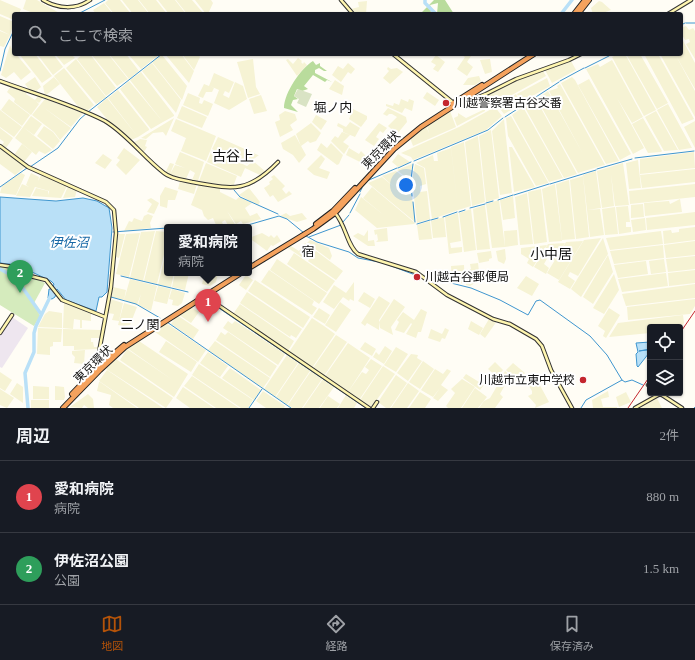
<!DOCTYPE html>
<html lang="ja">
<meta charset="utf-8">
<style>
:root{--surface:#171b24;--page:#242831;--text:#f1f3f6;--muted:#9ea1a6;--line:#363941;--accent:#b45309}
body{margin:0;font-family:"Times New Roman","Noto Sans JP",serif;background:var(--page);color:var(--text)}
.controls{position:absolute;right:12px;bottom:12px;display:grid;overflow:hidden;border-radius:4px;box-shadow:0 1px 3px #0004}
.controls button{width:36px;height:36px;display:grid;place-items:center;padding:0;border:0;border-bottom:1px solid var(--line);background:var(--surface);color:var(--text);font:20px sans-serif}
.you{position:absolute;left:406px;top:185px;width:14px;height:14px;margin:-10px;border:3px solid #fff;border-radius:50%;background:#1a73e8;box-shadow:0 0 0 6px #1a73e833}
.badge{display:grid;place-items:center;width:26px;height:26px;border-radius:50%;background:var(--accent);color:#fff;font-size:13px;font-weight:700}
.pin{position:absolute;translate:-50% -33px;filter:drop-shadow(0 1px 2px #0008)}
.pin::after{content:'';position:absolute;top:21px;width:14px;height:12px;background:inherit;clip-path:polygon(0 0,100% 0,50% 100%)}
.popup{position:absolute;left:164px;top:224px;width:88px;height:52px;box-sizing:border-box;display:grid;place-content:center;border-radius:4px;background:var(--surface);filter:drop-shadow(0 1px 3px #0005);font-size:13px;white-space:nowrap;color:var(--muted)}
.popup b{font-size:15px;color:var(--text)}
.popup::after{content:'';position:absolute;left:50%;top:100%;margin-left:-8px;border:8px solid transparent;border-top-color:var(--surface)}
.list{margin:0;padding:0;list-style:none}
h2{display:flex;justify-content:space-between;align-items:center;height:52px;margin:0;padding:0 16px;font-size:17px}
h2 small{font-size:13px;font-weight:400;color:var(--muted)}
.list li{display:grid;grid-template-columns:26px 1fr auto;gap:12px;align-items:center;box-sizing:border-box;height:72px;padding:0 16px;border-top:1px solid var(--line)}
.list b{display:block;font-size:15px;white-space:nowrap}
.list p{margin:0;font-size:13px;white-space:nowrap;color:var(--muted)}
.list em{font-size:13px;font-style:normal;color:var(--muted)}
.icon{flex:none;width:22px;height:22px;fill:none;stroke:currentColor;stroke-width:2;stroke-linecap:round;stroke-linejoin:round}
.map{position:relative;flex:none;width:695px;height:408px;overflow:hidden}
.search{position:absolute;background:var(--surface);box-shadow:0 1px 3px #0004;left:12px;right:12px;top:12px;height:44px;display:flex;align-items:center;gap:10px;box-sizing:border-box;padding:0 14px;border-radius:4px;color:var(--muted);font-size:15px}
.sheet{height:196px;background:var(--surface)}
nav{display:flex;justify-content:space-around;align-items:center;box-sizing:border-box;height:56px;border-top:1px solid var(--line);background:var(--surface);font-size:11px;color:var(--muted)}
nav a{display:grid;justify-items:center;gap:2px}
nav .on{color:var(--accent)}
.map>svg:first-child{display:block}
</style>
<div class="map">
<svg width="695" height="408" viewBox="0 0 695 408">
<rect width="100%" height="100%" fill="#fffdf5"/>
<path fill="#eee6ef" d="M12,317L28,328L2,368L0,367V336Z"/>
<path fill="#f6f3d4" d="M0,0L21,9L19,14H14V20L0,14Z
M26,0H37L61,14H36L23,9Z
M108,0H120L131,14H114L105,3Z
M122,0H138L149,14H133Z
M139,0H156L167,14H150Z
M158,0H175L186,14H169Z
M176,0H192L204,14H187Z
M195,0H211L213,3L208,14H206Z
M367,1L366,14H355L351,9L359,7L358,2Z
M599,1L602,2L611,10L603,13L593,14L591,8Z
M104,3L113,14H96L93,10Z
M0,16L14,22L10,35L0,30Z
M686,26L689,30L693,28L695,31V59L686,44L690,42L689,39L685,40L681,33V28Z
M0,31L10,35L4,47L0,46Z
M681,37L695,63V89L675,54H681Z
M10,45L14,54H16L31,72L21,80L14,72L6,78L1,75Z
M19,54H35L52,76L42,83Z
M37,54H53L63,67L53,75Z
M55,54H71L75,58L64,65Z
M83,54H90L116,88L106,96L77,59Z
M91,54H108L128,79L117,86Z
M109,54H126L139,71L129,79Z
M128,54H160L141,69Z
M165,54H181L194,71L189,83Z
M182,54H198L200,57L194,70Z
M460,54L471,56L467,62L473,67L467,76L457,69L465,57Z
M618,54H625L656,110L644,116L612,57Z
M626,54H640L668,103L657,109Z
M644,54H658L694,119L682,124Z
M660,54H675L695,91V117Z
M162,55L187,86L182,100L152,62Z
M436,55L445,62L438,72L433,69L436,65L431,62Z
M298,58L302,61L301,62L303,64L304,62L307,65L297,76L286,60L288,59L293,64Z
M76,59L106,97L96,104L66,68Z
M253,59L256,87L260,94L248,98L237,62Z
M490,59L492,72L485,74L480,60Z
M612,60L643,117L632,123L617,98L644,148L633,154L586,69L598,64L600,67Z
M571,61L576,70L552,83L545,70Z
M152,63L181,100L176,113L142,71Z
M348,63L355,69L351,74L348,72L341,82L332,75L338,66L343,69Z
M388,67L391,69L397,68L403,72L390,84L383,78L389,71L387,69Z
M64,68L94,105L88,110L80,109L54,76Z
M543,71L546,76L496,104L487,95L509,83Z
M141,72L174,115V116L163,122L130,80Z
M214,73L234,82L229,93L225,91L223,95L229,98L235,82L243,86L247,99L229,110L214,103L219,90L210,86L214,88L212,92H206L203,98L198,96L204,84L209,86Z
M479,76L481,81L475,85H463L468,78Z
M35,77L41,87L35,92L30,91L25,84Z
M54,77L60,84L45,96L43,86Z
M572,77L575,80L619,161L606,164L561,83Z
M547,78L550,86L522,102L517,94Z
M589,79L631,154L620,160L578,85Z
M335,80L344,86L342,95L329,89Z
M129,81L163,122L151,129L120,89Z
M560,84L605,165H604L578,173L537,99L548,91L583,154L549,91L558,88L557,86Z
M11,86L27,92L26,94L35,100L38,96L43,98L39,103L36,101L39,104L31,115L14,102L15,99L7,92Z
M118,90L149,129V130L138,137L108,98Z
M427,92L439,100L435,106L423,98Z
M188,93L200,98L199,103L202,104L204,100L213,104L208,116L183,105Z
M516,94L521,104L504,114L497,105Z
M261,95L267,111L254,114L249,99Z
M107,98L138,137L131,140L110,123L97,107Z
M9,99L30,115L22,126L1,110Z
M45,99L83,113L71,127L43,107L71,128L60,140L54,132L32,115Z
M401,99L408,102L409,99L414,101L412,111L405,108L402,113L386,106V104L393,106L394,103L399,105Z
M536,99L577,174L564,178L524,106Z
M668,104L692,148H691L679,150L657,110Z
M182,106L207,117L202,128L177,118Z
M495,107L502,116L486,130L413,160L411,157L401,153L459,127Z
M523,107L563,178L549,182L512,115Z
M388,108L406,117L407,122L397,134L388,126L397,117L392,114H389L387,116L383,114Z
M353,109L367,116V119L361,127L349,119Z
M485,109V111L457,126L454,118L458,116V113L466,118Z
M0,110L22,127L14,137L0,127Z
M285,111L295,114L297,120L290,125L293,130L280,137L275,122L280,120L279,115Z
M450,111L456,127L413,146L410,138L426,126L429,133L427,126Z
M656,111L678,150H677L664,151L645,117Z
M316,115L327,121L321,130L312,122Z
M31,116L42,124L34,135L23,127Z
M511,116L548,182V183L536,186L508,136L506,118Z
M174,118L166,136L163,132L153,133L146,139L141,138Z
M643,118L662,151L661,152L648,153L632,124Z
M176,119L216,136L211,149L204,146L211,149L206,161L181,151L186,138L201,145L171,131Z
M504,119L512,193L500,195L492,131Z
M695,121V148L684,127Z
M350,122L360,128L355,137L343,132V129L337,126L338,123L346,127Z
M311,123L321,133L316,141L310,143L308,141L301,146L296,134Z
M379,123L387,128L383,133L380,131L376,137L379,139L374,146L365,140Z
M44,126L53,132L60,141L53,149L37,136Z
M23,127L51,149L52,150L45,154L39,151L36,155L15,138Z
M0,128L13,138L6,148L1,146L4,142L0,139Z
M491,130L499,198L486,202L479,136Z
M342,132L350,135L343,142L349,146L344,154L331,141L335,136L338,138Z
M295,135L306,155L299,163L293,155L283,149L281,143Z
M478,136L485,202L472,206L465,142Z
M218,137L258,155H259L247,164L212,149Z
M140,139L147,140L145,146L147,147L144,152L134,142Z
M464,142L471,206L458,210L451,147Z
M321,143L327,148L331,143L343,155L339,164L337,165L317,150Z
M22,144L32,152L24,162L14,155Z
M509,147H512L535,187L514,192Z
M0,148L26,166L25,167L15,175L0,164Z
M124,148L140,160L126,175L116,165L120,160L117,158Z
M349,148L359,154L361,151L366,156L364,159L373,165L369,170L362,163L346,155Z
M451,148L458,210L444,215L437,153Z
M212,150L247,166L253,161L266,172L260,175L245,168L241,177L207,162Z
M180,152L204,162L198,181L192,180L195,173L190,170L186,179L174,177L165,173L170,163L174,164L170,174L175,165L185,168L175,164Z
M694,152L695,168L640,174V159Z
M103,154L112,160L105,169L95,163Z
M398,154L410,162L398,167L392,162Z
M321,155L325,159L319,168L330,172L327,179L314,175L307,169Z
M433,155L434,161H438L444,215L432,219L425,168L416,163Z
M638,160L641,188L629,189L626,163Z
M206,163L237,176L233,187L199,181Z
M623,163L629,205L615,206L611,174L614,206L602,208L597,171Z
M412,164V165L410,181L397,170Z
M415,164L424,168L426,184L420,186V192L427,191L430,219L417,223L412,180Z
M695,169V182L642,188L640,175Z
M396,171L410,182L415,222L368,183L382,177L394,187L382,176Z
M596,171L601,208L587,210L583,175Z
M21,173L25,175L16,195L0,193L2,186Z
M31,173L39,177L38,181L41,175L67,186L61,198L32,196L36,188L48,191V195L50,188L49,191L35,187L30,197L16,196L22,184L29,187L26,185Z
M274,175L285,186L282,189L286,194L289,191L292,194L278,202L273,195L270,197L264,188L270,184L269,182L273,179L271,177Z
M583,176L589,237L576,239L570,180Z
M569,180L575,239L562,240L556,184Z
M180,181L197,184L194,194L178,189Z
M199,184L220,188V192L236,200L239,197L252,203L245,208L250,216L257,213L261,219L243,224L241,221L236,224L227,211L236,226L229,227L225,220L222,222L224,227H217L213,218L208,220L204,216L202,210L191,205Z
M555,184L562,241L549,242L542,189Z
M695,184V197L630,204L629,191Z
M68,186L77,190L75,197L63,198Z
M165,187L178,191L175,200H168L167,208L160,206V196Z
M372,187L415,223L414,224L377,228L355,210L361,197L385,216L363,198Z
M249,188L260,202L258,205L239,195Z
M541,189L547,242L534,244L528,192Z
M527,193L533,244L520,245L515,197Z
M513,196L515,218L503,220L500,200Z
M151,198L159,203L154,214L147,212L152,204L147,200Z
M680,199L682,212L645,216L644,203L669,201L670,204Z
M499,200L505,247L492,248L486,204Z
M643,204L644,217L631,218V205Z
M485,205L490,249L477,250L473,209Z
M628,206L630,222H626V227H631V232L619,234L616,207Z
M615,207L618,234L605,235L602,209Z
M471,209L476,250L464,252L459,213Z
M600,209L604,235L590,237L587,210Z
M695,212V225L647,230L646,218Z
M286,213L290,216L302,213L307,219L297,222L280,216Z
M458,213L461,241L450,243L451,248L462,247V252L449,254L445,217Z
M148,214L153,216L150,223L151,228L124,231L129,221L132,222L134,218L142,221L144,216Z
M444,217L446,237L433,238L431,221Z
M645,218L646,230L633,232L631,220Z
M430,221L432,239L419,240L417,225Z
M695,227V240L664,244L663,231L671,230L672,233L679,232V229Z
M387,228L388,241L376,242L378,240L377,234L375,235L374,230Z
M368,230V241L374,240L375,246H368L353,236L358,233L364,236Z
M517,230L518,245L505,247L504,231Z
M155,231L143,281L130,278L141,232Z
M156,231L167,232V242L157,284L144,281Z
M661,231L663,244L610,250L606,238Z
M140,233L129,277L116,274L126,234Z
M262,233L269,237L271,235L274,238L277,235L281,241L273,246L271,245L267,251L249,238Z
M118,234H125L119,258L116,257Z
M601,238L578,276L570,272L568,276L575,281L570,289L558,282L584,240Z
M603,238L608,254L581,297L571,289Z
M310,240L329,248L332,256L330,260L307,243Z
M583,241L559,280L547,273L566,242Z
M695,241V255L666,258L664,245Z
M305,243L311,247L303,258L288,248L291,246L299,251Z
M565,243L554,261L548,257L544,264L549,268L546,274L534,267L548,244Z
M547,245L533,267L527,263L529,259L521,254V248Z
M663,245L664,258L614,264L610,251Z
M167,247V273H174L171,287L158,285Z
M505,249L506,259L504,264L498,261L496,251Z
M316,251L343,271L336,280L308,261Z
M491,251L492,258L489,259V261L479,263L477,253Z
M294,253L335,281L327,292L287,264Z
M608,255L613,272L593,304L583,297Z
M695,256V269L668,272L666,259Z
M277,259L327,293L319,304L270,270Z
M664,259L666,272L651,274L649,261Z
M646,261L648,274L618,278L614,265Z
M478,263L480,280L470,286L466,285V270L471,269L470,264Z
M464,265L465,284L452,281L451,266Z
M269,270L314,301L312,305L317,308L312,315L261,282Z
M695,270V283L669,286L668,273Z
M175,273H189L185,290L172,287Z
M205,273H218L216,282L210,286L202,284Z
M666,273L668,286L622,292L618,279Z
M614,274L619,290L604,314L593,308Z
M246,275L253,280L246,290L239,285Z
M526,276L539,284L532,296L517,288Z
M130,279L157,286L151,311L138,305L141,294L137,305L124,300Z
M255,280L310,317L303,328L248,291Z
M354,282V301L350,299L349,301L343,297L334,309L323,302L334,285L346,293Z
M695,284V298L626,306L622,294Z
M158,286L171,289L167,304L154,301Z
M113,287L126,290L124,300L111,297Z
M172,289L185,293L182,303L178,306L172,305L173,300L169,299Z
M247,292L302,329L296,338L291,335L290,337L240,303Z
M364,292L375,299L370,308L358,301Z
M379,296L390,303L379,320V330L367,323L365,326L361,323Z
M110,299L123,303L119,321L112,320L114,314L108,313Z
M394,299L405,307L391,327L393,335L380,328L379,322Z
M695,299V306L690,314L628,320L627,307Z
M340,302L351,310L336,332L325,325Z
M64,303L91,313V321L82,320V328H80V320L74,319L73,329L63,328Z
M124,303L137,307L130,325L124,326L118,325Z
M240,304L294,341L288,351L233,314Z
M191,307L199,312L191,323L179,315Z
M319,308L330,315L325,324L313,317Z
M609,308L620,315L606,338L603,336L605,331L598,326Z
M421,309L427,312L421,332H418L416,338L406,334L412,324L411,323L404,333L395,330L399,322L397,320L403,312L414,320Z
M49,311L62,313V328L38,327L45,314Z
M177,315L199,330L193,339L171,324Z
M683,315L684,323L680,328L650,327V333L609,337L618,323Z
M312,318L324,326L306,352L324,326L335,334L312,368L289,352Z
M489,319L497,321L485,338L480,334Z
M228,321L232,324L235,321L285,354L278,365L223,328Z
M471,321L483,328L479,335L468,329Z
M166,323L206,350L198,362L155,332L159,327Z
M38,328L62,329L61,342H53V346L50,347V355L37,354Z
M445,328L449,330L445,339L442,338L440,342L428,338L431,329L442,334Z
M63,329L101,330L100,338H91V342H93L94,347H98V349L74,350V346H63Z
M221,332L225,335L228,332L277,366L270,377L216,340Z
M336,335L347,342L324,376L313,368Z
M139,341L188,374L174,397L120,360L127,349L174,381L127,348Z
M166,341L197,362L191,372L159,352Z
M215,341L270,378L263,388L208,350Z
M365,342L376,349L372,356L360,349Z
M348,343L370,358L348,392L336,384L353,359L336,384L325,376Z
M385,346L392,351L384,364L373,357L376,352L379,355Z
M396,347L408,354L396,372L384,365Z
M85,350L84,364L74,363L75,357L72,354V351Z
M208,352L228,366L220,377L200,363Z
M411,354L418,355L417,358L422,361L408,381L397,373Z
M287,355L298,363L275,397L264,389Z
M116,359L173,398L166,408L106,369Z
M371,359L382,366L359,400L348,392L362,372L366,374L369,370L365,367Z
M423,361L434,369L420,389L409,382Z
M495,362L503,370L497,377L488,369Z
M299,363L310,371L287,405L276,397Z
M513,363L525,373L517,381L506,370Z
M199,364L253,400L248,408H241L192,375Z
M383,366L395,374L371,408L360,400Z
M230,368L261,390L254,400L222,378Z
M435,369L443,374L447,369L451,371L441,385L448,390L438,401L433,398L440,388L433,397L421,390Z
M107,370L163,408H139L99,381Z
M311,371L322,379L302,408H292L288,405Z
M505,371L516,381L511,386L501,379Z
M0,372L12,380L5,391L0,388Z
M466,374L484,385L480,390L463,378Z
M396,375L407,383L390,408H386L378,402Z
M192,376L239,408H216L184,386Z
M536,378L549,402L535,408L536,405L528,396L532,394V391L527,383Z
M323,379L334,387L319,408H303Z
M462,379L475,387L461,408H448L446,406L455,393L451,389Z
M500,381L505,385L500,394L503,397L495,408H479L484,401L490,398Z
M99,382H100L137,408H113L109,405L111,395L97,391Z
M17,383L23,387V403L10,394Z
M408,383L419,391L407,408H391Z
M33,386L49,387V399H33Z
M55,386L64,387L65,397L64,400H55Z
M183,387L214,408H190L176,398Z
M475,388L487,397L478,408H462Z
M0,389L14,398L7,408L0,405Z
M263,391L285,406L284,408H266L256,401Z
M608,391L609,397L601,399L603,407H617V408H593L592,400Z
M420,392L431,399L425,408H409Z
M626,392L631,402L619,407L616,397Z
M88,394L93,399L94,408H88L84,405L82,408L70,407Z
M346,395L357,403L354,408H338Z
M328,396L340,404L337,408H320Z
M657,398L662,408H638L641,405Z
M31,400H49V408H31Z"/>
<path fill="#d5ebbd" d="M0,266L13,268L45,283L34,303L40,316L34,326L0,305Z"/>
<path fill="#b9dc9c" d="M434,0H445L454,14H437L438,3L430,5L432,9L430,13L422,12Z
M313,61L316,65L320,63V66L327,71H324L319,68L315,70V73L332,82L327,80L325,82L313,75L304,86L308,89L302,91L297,89L294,96L298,99L293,100L291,105L298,112L284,108C284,93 301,68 313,61Z"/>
<path fill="#d9e3c4" d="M298,89L312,94L306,107L297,103L299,99L294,96Z"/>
<path fill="#b9e0f7" stroke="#3f96cf" d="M0,197L56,201L83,198L97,201L109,208L112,228L107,292L102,297H99L96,311L66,300L57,289L55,297L52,299L48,298L49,289H52L54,284L51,281L17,265L0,263Z
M650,342V349L639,351L647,350L649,353L638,367L637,366L636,354L638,352L636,343Z"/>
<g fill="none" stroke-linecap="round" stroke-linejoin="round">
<path stroke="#3f96cf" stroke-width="1" d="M78,14L105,0
M686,23H695
M681,25L685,23
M611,55L613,54
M585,68L609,56
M0,71L5,49L14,30
M560,81L584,68
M505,117L559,82
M635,158L694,151
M414,161L488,130L503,118
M30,167L58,148L80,119L88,112L162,54
M398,168L411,162
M597,169L632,159
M411,179L413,164
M369,180L397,168
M550,184L596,170
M411,185L412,196
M0,187L27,168
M234,190L240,197L278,214
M360,192L362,188
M514,195L549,184
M498,200L513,195
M413,202L415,222
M486,203L493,201
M470,208L485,204
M459,212L465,210
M350,213L360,194
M443,217L457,212
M431,220L438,218
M343,222L349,215
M417,224L430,220
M241,227L279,216L287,219L304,233
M113,232L167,228
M306,236L317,242L349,252L358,258L379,262
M309,237L341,225
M386,264L418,276L420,275
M121,276L188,292
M423,276L471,288L500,300L528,315L536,301L540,300L590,336L607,355L622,380
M111,297L136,304L160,318
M207,300L366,408
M167,322L291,408
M662,393L669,398
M249,408L262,389
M581,408L586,400L622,380L625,382L632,380L643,385
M694,408L695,407"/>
<path stroke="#b9e0f7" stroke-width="3.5" d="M425,0V3L436,14
M561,14L572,0
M0,269L15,277L41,314
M28,408L25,373L34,352V333L36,326L51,295"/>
<g stroke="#333" stroke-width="4.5">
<path id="secondary" d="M43,0C58,9 76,10 90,0
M341,0L353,14
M668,14L691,0
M393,54L456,105H459L486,94L516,79L569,60L581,54
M0,81C35,94 72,104 105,121C128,135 143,157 164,173C171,179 183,180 192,182C232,189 247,194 278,162
M0,146L28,167L106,202L114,210L116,233L111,287L97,363L98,368
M335,213C346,225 347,246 358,254L416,272L447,295L493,319L510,324L536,339L542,346L551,370L572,408
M0,265L14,267L30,276L46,280L62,300L105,317
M202,294L369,408
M0,333L12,315
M648,385L650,387
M659,393L682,408
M373,408L377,402
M635,408L660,394"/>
</g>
<g stroke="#222" stroke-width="6">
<path id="highway" d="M574,14L585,0
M578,14L589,0
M452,104L482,85
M316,224L333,211L355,188
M249,268L313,229L335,213L394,149L421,127L534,54
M72,394L98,367L124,345
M63,408L100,370L125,347L241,273"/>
</g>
<use href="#secondary" stroke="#fff6b0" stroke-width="2.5"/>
<use href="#highway" stroke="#f5a25d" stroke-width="4"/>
<path stroke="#c4262e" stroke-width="1" d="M680,333L695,311
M628,408L650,376"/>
</g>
<g fill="#c4262e" stroke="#fff" stroke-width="1.5">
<circle cx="446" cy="103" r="4"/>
<circle cx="417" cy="277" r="4"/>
<circle cx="583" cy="380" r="4"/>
</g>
<g text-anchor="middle" stroke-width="4" stroke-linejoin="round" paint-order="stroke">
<g font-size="12" fill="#111" stroke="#fff" text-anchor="start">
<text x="454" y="107">川越警察署古谷交番</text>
<text x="425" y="281">川越古谷郵便局</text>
<text x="575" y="384" text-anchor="end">川越市立東中学校</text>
</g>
<g font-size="12" fill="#111" stroke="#fff">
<text transform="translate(381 150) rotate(-45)" y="4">東京環状</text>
<text transform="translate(93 364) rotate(-44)" y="4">東京環状</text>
</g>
<g font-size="13" fill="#111" stroke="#fff">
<text x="333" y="112">堀ノ内</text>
<text x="308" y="256">宿</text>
<text x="140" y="329">二ノ関</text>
</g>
<g font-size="13" font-style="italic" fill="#1768a6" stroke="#fff">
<text x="69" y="247">伊佐沼</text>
</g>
<g font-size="14" fill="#111" stroke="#fff">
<text x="233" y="161">古谷上</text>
<text x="551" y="259">小中居</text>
</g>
</g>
</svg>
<div class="controls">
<button><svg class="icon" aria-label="locate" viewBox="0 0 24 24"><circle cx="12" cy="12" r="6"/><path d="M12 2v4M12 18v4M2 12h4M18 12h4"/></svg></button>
<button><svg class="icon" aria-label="layers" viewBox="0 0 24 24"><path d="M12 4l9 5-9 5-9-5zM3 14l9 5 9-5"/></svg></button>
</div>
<div class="you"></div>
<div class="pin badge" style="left:208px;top:322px;background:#e0444e">1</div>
<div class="popup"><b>愛和病院</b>病院</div>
<div class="pin badge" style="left:20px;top:293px;background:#2e9e5b">2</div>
<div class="search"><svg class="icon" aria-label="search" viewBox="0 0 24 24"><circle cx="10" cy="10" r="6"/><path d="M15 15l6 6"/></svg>ここで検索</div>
</div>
<section class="sheet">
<h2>周辺<small>2件</small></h2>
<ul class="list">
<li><span class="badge" style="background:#e0444e">1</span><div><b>愛和病院</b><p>病院</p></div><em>880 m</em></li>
<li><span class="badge" style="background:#2e9e5b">2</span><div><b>伊佐沼公園</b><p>公園</p></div><em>1.5 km</em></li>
</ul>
</section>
<nav>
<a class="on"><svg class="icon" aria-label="map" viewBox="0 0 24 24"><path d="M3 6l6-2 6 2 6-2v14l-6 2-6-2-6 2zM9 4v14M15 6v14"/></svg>地図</a>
<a><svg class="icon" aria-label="directions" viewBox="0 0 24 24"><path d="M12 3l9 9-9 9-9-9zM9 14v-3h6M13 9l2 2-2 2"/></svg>経路</a>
<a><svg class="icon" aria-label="saved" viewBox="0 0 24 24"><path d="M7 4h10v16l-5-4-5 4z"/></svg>保存済み</a>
</nav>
